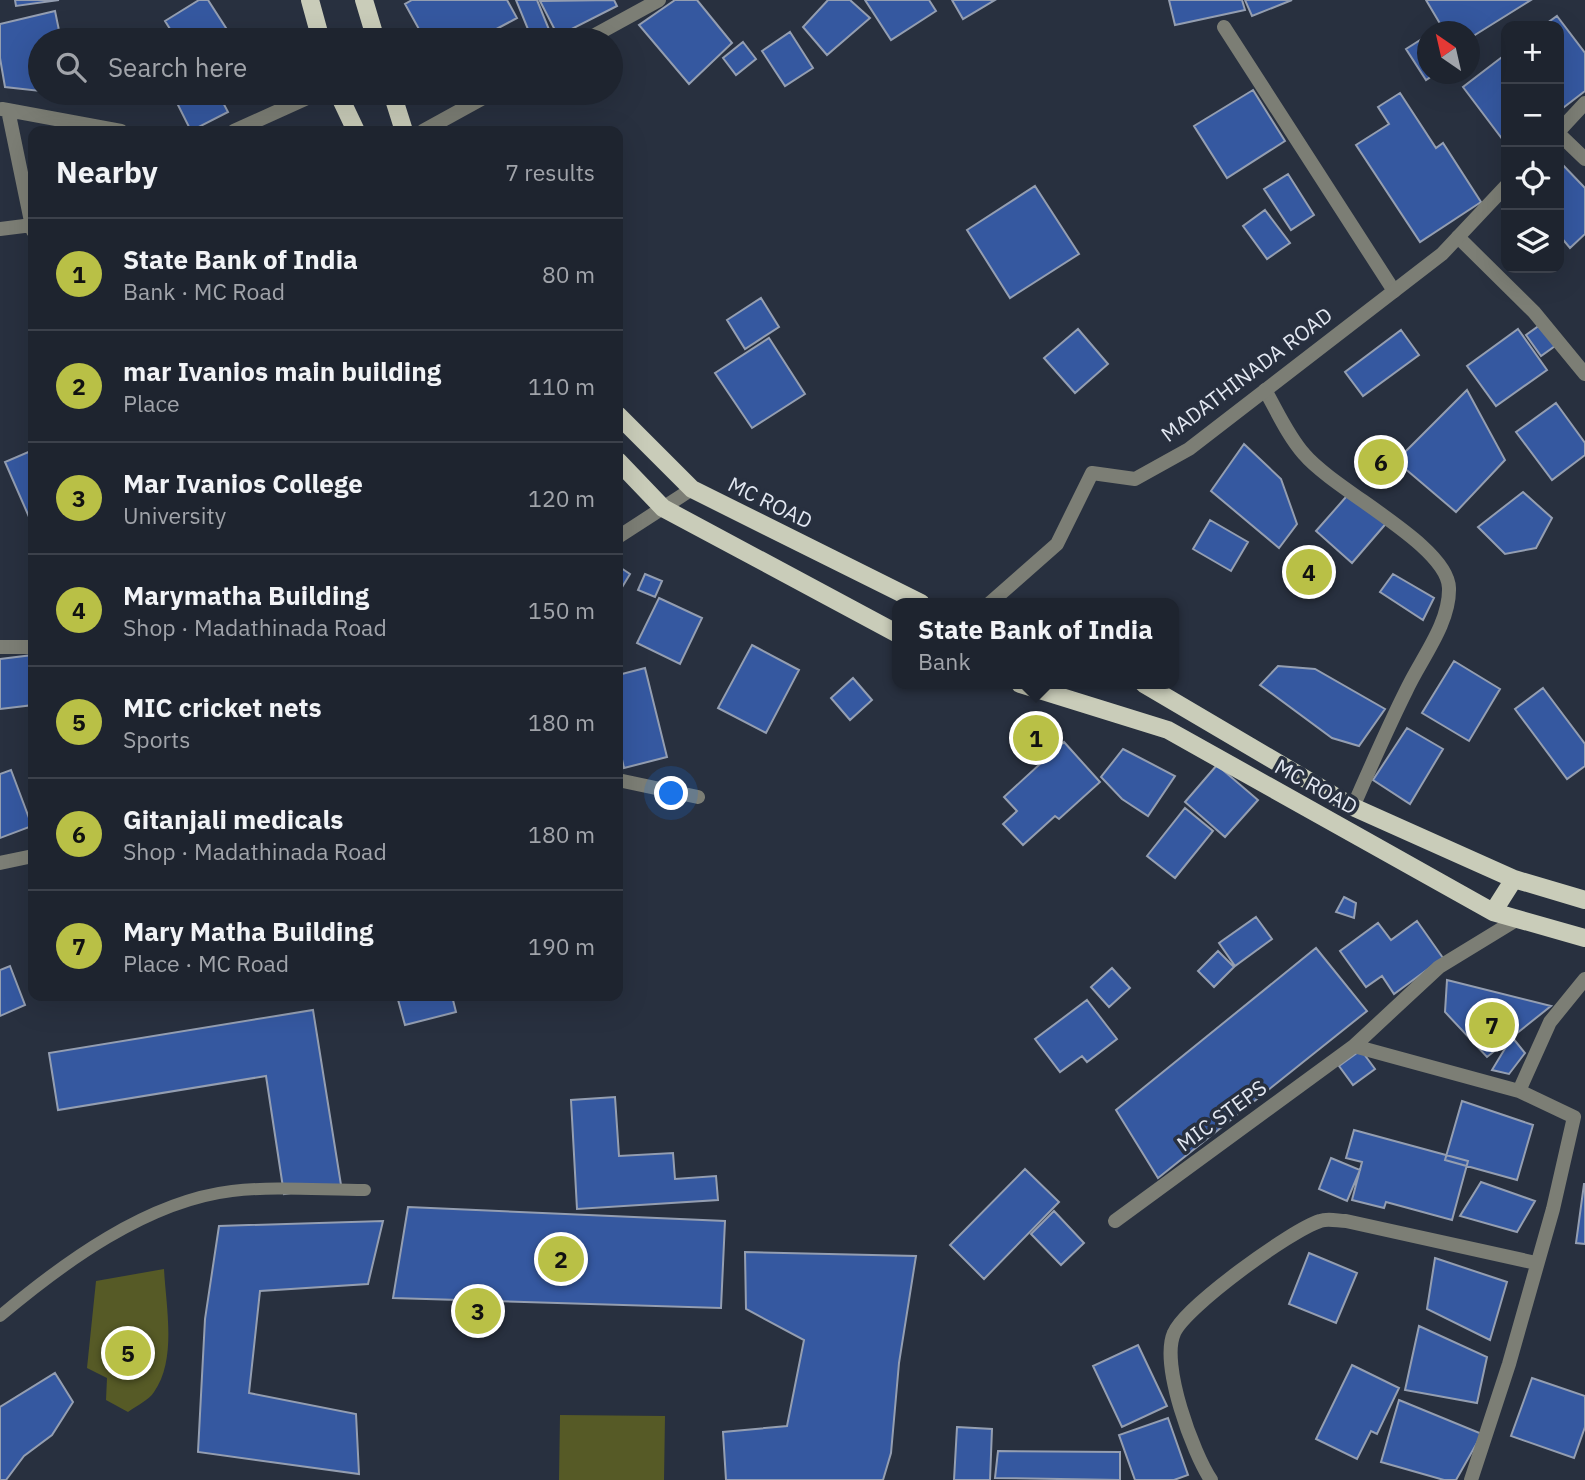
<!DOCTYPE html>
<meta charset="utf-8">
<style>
:root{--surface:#1e242f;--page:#2b303b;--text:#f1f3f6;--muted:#a1a4aa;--line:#3c414b;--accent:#b9c046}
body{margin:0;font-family:"IBM Plex Sans",sans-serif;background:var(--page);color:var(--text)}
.controls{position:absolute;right:21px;top:21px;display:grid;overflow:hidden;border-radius:14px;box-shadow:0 7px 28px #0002}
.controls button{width:63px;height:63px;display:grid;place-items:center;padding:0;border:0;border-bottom:2px solid var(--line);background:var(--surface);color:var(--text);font:35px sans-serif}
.compass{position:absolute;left:1417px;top:21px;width:63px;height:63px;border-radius:50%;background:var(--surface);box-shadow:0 7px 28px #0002;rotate:326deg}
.you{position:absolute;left:672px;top:794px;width:24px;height:24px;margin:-18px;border:5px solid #fff;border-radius:50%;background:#1a73e8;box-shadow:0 0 0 10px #1a73e833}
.badge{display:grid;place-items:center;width:46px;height:46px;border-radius:50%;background:var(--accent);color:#111;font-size:23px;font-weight:700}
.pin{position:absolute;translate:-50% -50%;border:4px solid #fff;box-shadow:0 2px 7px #0006}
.popup{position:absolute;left:892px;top:598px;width:287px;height:91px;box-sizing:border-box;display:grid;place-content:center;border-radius:14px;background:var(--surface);filter:drop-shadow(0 2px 5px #0005);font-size:23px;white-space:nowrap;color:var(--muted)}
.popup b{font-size:26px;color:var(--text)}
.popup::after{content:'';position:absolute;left:50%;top:100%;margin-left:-14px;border:14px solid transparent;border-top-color:var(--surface)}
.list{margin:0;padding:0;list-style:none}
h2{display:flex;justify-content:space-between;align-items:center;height:91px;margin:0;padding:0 28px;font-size:30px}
h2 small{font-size:23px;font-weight:400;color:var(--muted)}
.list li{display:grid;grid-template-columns:46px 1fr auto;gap:21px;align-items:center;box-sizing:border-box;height:112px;padding:0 28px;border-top:2px solid var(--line)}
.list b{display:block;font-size:26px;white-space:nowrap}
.list p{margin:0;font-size:23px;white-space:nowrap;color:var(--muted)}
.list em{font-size:23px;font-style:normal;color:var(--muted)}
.icon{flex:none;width:38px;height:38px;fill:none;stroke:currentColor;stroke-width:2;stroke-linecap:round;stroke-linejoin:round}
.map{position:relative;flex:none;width:1585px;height:1480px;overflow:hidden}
.search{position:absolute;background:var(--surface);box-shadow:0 7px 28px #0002;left:28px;top:28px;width:595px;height:77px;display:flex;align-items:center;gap:18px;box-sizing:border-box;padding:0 24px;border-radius:38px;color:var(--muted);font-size:26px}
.panel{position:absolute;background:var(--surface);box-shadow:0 7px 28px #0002;left:28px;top:126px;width:595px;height:875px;border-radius:14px}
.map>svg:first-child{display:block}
</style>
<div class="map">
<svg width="1585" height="1480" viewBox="0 0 1585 1480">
<rect width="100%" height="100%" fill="#28303f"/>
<path fill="#565a26" d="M164,1269C166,1307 177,1359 154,1392C149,1400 136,1406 128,1412L106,1400L107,1378L87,1368L96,1281Z
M560,1415L665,1416L664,1480H559Z"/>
<path fill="#3558a0" stroke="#949eb1" stroke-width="2" d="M15,0H59L16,6Z
M199,0H208L226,28L206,40H177L165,21Z
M412,0H507L517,18L476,40H425L405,4Z
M516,0H537L550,32L532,39Z
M614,0L617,6L558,36L540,1Z
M675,0H697L732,43L689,84L639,25Z
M828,0H850L870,18L827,55L803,27Z
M865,0H929L936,11L891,40Z
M952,0H995L963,19Z
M1169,0H1242L1245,10L1175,25Z
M1245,0H1292L1252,16Z
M1426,0H1531L1470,38V32H1445Z
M55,11L61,40H40V91L5,87L0,58V24Z
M1557,16L1585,53V91L1559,111V26H1543Z
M515,30L520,40H494Z
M790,32L813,68L785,86L762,51Z
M1425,37L1428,74H1435L1426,80L1406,49Z
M743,42L756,59L736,75L723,58Z
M1506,54V144L1463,87Z
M1253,90L1285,141L1227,178L1194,126Z
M172,93H218L228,112L191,131Z
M1400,93L1436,148L1443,143L1481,202L1420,242L1356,145L1389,124L1378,107Z
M1560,162L1585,188V234L1570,248L1559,235Z
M1288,174L1314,215L1291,230L1264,189Z
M1035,186L1079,254L1010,298L967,230Z
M1265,210L1290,243L1267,259L1243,226Z
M761,298L779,327L745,349L727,320Z
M1540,325L1555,346L1541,356L1526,335Z
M1078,329L1108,364L1075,393L1044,358Z
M1518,329L1547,370L1496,406L1467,366Z
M1401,330L1419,355L1363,396L1345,372Z
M769,338L805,394L752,428L715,373Z
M1467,390L1505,460L1456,512L1396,461Z
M1556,403L1585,443V455L1552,480L1516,432Z
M1244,444L1281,479L1297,524L1279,548L1211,491Z
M33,450V526L5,462Z
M1353,489L1389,520L1352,563L1316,531Z
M1523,492L1552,518L1536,548L1505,554L1478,527Z
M1210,520L1248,542L1231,571L1193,549Z
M618,566L630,574L618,594Z
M645,574L662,581L655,597L638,590Z
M1393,574L1434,598L1423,620L1380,592Z
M659,598L702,618L680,664L637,643Z
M752,645L799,670L766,733L718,708Z
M33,655V705L0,709V659Z
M1454,661L1500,689L1469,741L1422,713Z
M1278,666L1315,669L1385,709L1359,746L1332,738L1260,685Z
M645,668L667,757L624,768L618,742V675Z
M853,678L872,700L850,720L831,698Z
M1543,688L1585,744V766L1567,779L1515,709Z
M1407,728L1443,749L1410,804L1373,780Z
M1064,742L1100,782L1059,819L1055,816L1023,845L1003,824L1017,811L1004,797Z
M1123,749L1175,776L1148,816L1122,799L1101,777Z
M1217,765L1258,800L1225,837L1185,802Z
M11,770L32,826L0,838V774Z
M1185,808L1213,831L1175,878L1147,856Z
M1344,897L1356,903L1354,918L1336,912Z
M1256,917L1272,939L1235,966L1219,943Z
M1417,921L1443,958L1394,994L1382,976L1366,987L1340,951L1378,923L1391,940Z
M1316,948L1367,1011L1158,1178L1116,1110Z
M1218,951L1234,967L1214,987L1198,971Z
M10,966L25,1005L0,1016V970Z
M1112,968L1130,988L1109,1007L1091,987Z
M1447,980L1551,1006L1487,1057L1445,1012Z
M397,996H437L438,999L452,996L456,1012L405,1025Z
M1087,1000L1117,1039L1087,1062L1082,1056L1060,1072L1035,1039Z
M313,1010L341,1185L284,1194L266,1076L58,1110L49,1053Z
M1512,1037L1525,1053L1509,1074L1492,1070Z
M1361,1050L1375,1069L1353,1085L1339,1066Z
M615,1097L619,1156L673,1153L675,1179L716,1176L718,1200L577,1209L571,1100Z
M1462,1101L1533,1125L1517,1180L1445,1160Z
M1354,1130L1468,1161L1452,1220L1386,1202L1384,1208L1352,1200L1362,1162L1346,1158Z
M1331,1158L1360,1170L1347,1201L1319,1189Z
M1025,1169L1059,1202L984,1279L950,1245Z
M1481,1182L1535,1201L1517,1232L1460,1216Z
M1584,1184H1585V1244L1576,1243Z
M408,1207L725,1221L721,1308L393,1298Z
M1054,1211L1084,1243L1061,1265L1031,1234Z
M383,1221L368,1284L260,1291L249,1393L356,1414L359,1474L198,1452L205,1319L219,1226Z
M745,1252L916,1256L899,1363L891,1453L883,1480H726L723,1432L787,1426L804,1340L746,1309Z
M1309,1253L1357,1273L1336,1323L1289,1304Z
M1435,1258L1507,1282L1490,1340L1427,1309Z
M1419,1326L1487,1357L1477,1403L1405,1390Z
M1138,1345L1167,1406L1122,1427L1093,1366Z
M1352,1365L1399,1388L1377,1434L1371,1431L1357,1459L1316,1439Z
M55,1373L73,1402L52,1435L24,1456L6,1480H0V1407Z
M1532,1378L1585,1396V1427L1574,1458L1511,1436Z
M1399,1400L1482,1434L1456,1480H1444L1381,1462Z
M1168,1418L1188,1475L1174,1480H1135L1119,1435Z
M957,1427L992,1429L990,1480H954Z
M998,1451L1120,1452V1480L995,1478Z"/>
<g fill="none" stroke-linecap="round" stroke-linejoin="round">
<path stroke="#7c7e75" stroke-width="12" d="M0,1316C63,1263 147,1201 232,1191C275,1186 322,1190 365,1190"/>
<path stroke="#7c7e75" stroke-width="14" d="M1224,27L1394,291
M586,40L659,0
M2,109L121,131
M8,110L33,231
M234,131L318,93
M423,131L492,93
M1559,134L1585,159
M0,229L32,225
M1458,237L1534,312L1585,374
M1265,390C1277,411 1288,436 1304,454C1335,491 1448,545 1449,588C1450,624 1420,660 1406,691C1387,729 1370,768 1353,807
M618,537L692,489
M0,647H33
M618,780L698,797
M0,863L33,856
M1516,920L1439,967L1354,1046L1519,1091L1550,1022L1585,979
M1115,1221L1354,1046
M1211,1480C1193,1453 1160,1364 1174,1333C1185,1307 1291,1230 1320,1221C1328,1218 1338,1221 1346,1221L1536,1263
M1471,1480L1509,1364L1553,1209L1574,1117L1519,1091"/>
<path stroke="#7c7e75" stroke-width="14" d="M1559,131L1585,103
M990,603L1057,544L1092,473L1135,479L1189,449L1442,254L1506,186"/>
<path stroke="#c9ccb9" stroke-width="18" d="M310,0L321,40
M364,0L376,40
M338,93L356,131
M392,93L404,131
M618,415L692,489L921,603
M618,461L663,508L898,634
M1020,684L1168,730L1493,912L1585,938
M1144,684L1353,807L1514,879L1585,900
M1493,912L1514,879"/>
</g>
<g text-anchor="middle" stroke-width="7" stroke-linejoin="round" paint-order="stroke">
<g font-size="21" fill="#e3e8f2" stroke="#28303f">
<text transform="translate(1247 375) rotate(-37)" y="7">MADATHINADA ROAD</text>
<text transform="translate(770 503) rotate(26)" y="7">MC ROAD</text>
<text transform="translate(1316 787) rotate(29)" y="7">MC ROAD</text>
<text transform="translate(1222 1116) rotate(-36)" y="7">MIC STEPS</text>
</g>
</g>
</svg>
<div class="controls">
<button>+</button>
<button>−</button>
<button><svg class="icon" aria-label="locate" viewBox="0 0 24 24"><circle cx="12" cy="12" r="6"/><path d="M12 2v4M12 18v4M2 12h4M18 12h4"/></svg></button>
<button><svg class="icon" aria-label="layers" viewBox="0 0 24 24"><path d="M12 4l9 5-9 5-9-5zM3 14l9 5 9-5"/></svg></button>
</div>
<svg class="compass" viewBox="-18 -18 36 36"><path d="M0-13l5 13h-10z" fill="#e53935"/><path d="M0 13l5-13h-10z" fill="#a1a4aa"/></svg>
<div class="you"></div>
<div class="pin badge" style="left:1036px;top:738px">1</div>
<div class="popup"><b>State Bank of India</b>Bank</div>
<div class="pin badge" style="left:561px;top:1259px">2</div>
<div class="pin badge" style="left:478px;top:1311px">3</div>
<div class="pin badge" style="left:1309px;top:572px">4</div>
<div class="pin badge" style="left:128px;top:1353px">5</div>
<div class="pin badge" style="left:1381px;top:462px">6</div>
<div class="pin badge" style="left:1492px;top:1025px">7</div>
<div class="search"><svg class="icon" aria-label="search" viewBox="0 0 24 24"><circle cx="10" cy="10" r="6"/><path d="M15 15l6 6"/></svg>Search here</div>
<section class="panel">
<h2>Nearby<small>7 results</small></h2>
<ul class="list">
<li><span class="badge">1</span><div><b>State Bank of India</b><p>Bank · MC Road</p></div><em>80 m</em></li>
<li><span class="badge">2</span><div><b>mar Ivanios main building</b><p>Place</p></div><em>110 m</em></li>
<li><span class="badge">3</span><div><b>Mar Ivanios College</b><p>University</p></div><em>120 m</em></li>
<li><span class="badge">4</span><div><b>Marymatha Building</b><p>Shop · Madathinada Road</p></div><em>150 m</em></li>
<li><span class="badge">5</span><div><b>MIC cricket nets</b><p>Sports</p></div><em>180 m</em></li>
<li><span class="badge">6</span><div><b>Gitanjali medicals</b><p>Shop · Madathinada Road</p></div><em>180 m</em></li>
<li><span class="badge">7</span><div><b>Mary Matha Building</b><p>Place · MC Road</p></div><em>190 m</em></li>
</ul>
</section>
</div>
